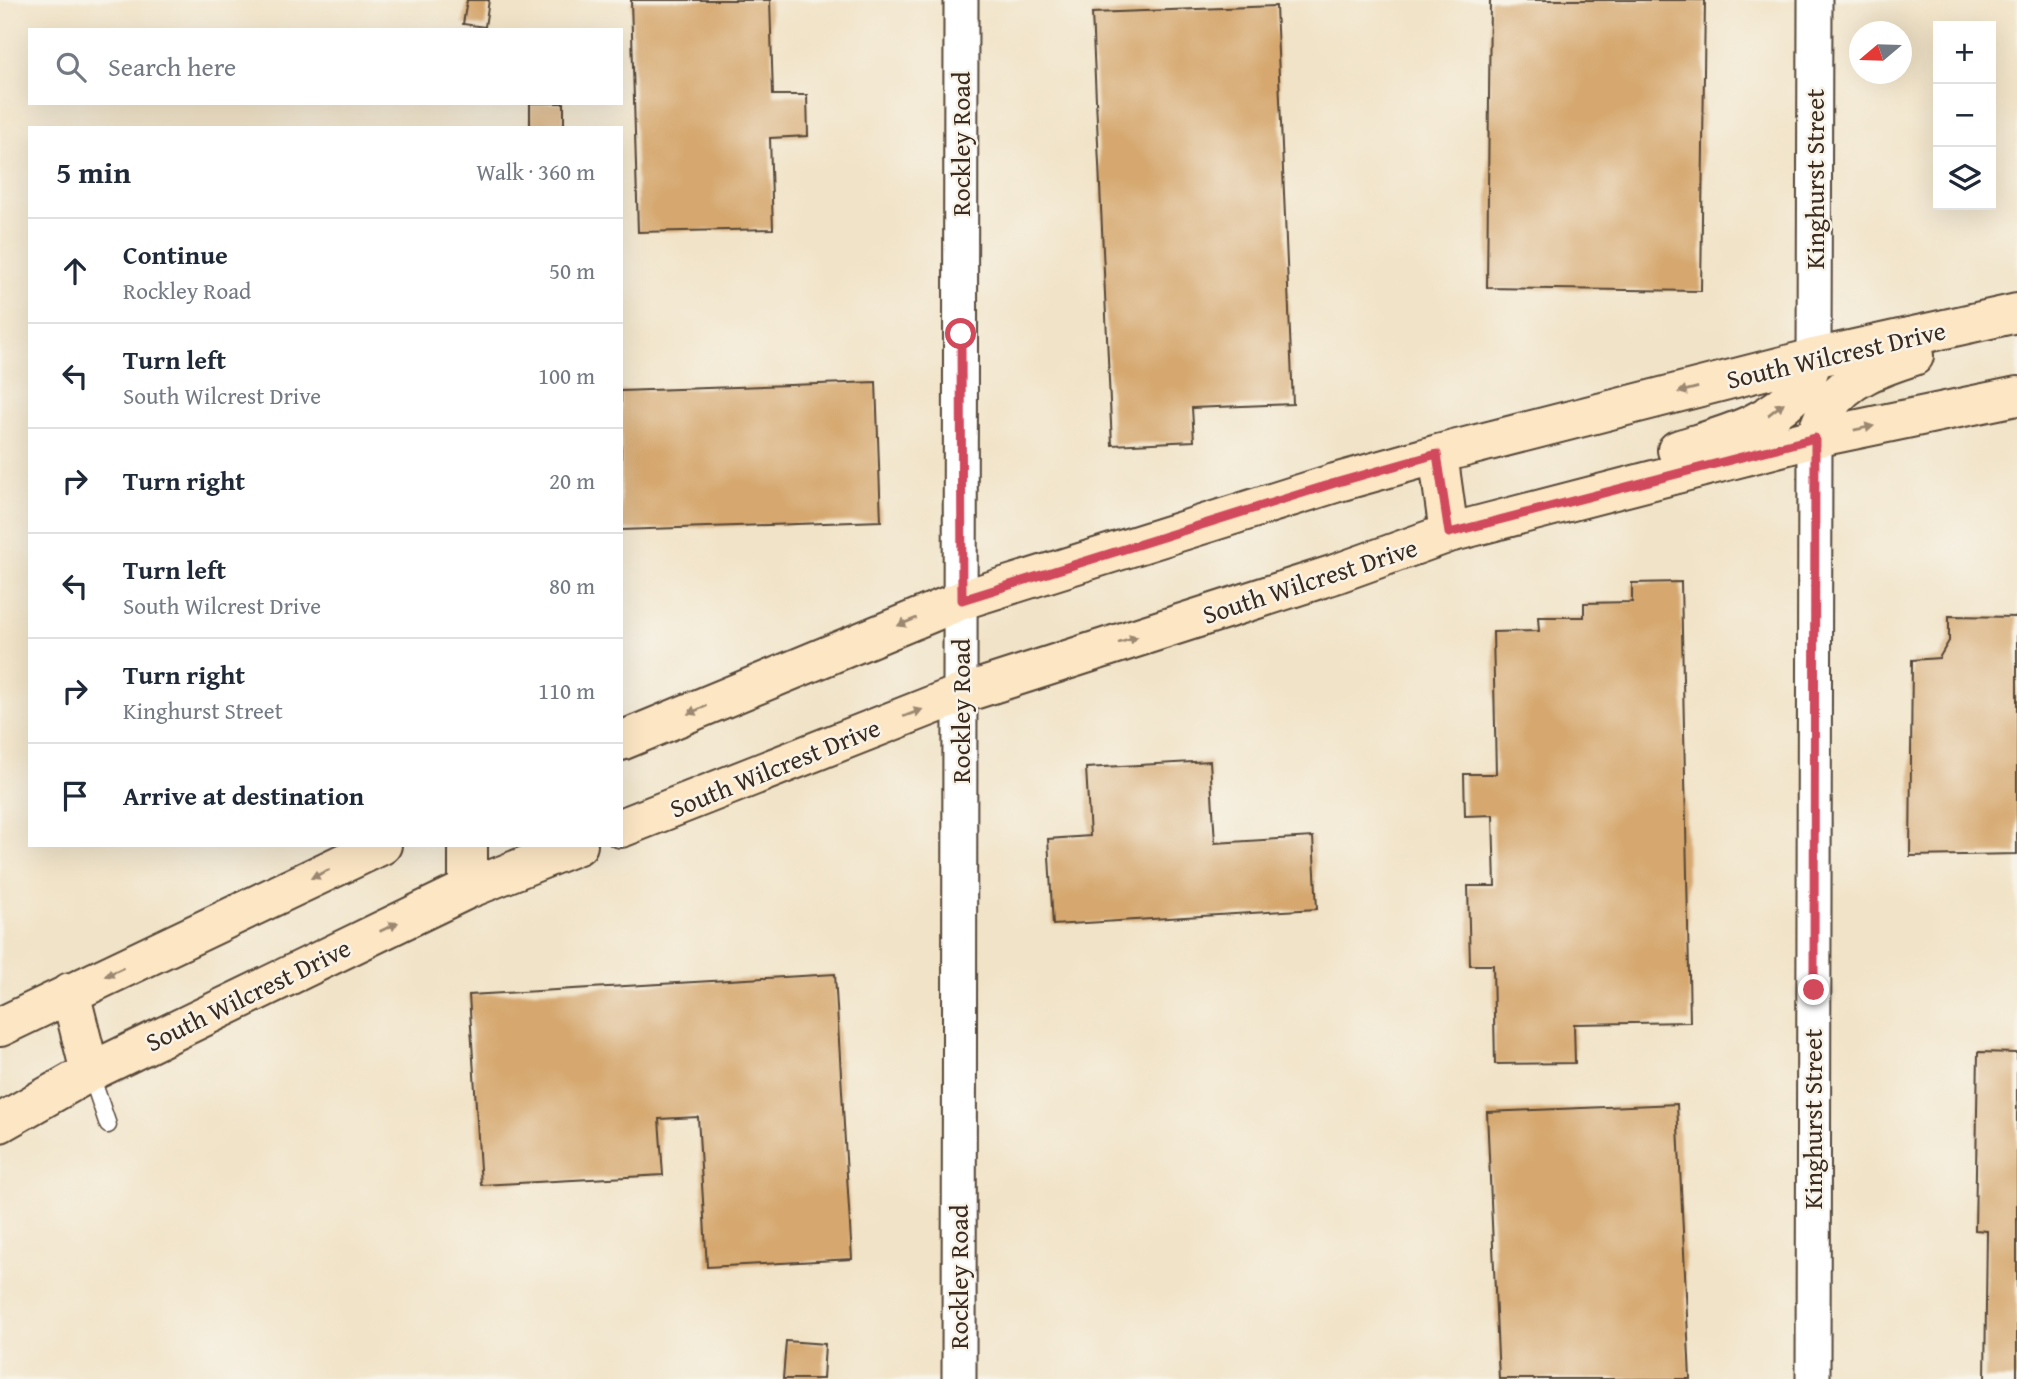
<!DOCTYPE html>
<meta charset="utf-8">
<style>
:root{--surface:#fff;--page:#f6f6f7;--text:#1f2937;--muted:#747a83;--line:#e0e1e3}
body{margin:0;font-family:"Gentium Book Plus",serif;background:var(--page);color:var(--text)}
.controls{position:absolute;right:21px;top:21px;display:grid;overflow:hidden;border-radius:0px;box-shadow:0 7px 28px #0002}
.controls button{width:63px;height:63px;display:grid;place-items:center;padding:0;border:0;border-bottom:2px solid var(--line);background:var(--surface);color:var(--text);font:35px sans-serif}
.compass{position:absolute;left:1849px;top:21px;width:63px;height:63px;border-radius:50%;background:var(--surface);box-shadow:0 7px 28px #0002;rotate:251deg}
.stop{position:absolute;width:21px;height:21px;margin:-16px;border:5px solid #d1495b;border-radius:50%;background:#fff}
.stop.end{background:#d1495b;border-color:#fff;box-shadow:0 2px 7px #0008}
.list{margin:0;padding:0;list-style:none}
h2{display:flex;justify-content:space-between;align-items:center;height:91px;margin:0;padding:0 28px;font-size:30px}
h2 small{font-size:23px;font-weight:400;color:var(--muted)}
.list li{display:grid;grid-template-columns:46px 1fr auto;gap:21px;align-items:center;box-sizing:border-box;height:105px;padding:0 28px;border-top:2px solid var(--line)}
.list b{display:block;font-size:26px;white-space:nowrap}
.list p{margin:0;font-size:23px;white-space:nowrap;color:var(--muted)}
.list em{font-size:23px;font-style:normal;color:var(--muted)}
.icon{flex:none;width:38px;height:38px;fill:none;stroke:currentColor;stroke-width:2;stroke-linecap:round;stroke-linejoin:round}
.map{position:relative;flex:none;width:2017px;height:1379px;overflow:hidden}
.search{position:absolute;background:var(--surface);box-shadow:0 7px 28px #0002;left:28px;top:28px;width:595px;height:77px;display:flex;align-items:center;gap:18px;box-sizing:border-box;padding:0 24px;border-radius:0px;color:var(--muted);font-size:26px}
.panel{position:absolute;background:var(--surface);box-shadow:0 7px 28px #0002;left:28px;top:126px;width:595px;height:721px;border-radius:0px}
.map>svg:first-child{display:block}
</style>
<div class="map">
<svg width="2017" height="1379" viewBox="0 0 2017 1379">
<rect width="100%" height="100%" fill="#f7f3e8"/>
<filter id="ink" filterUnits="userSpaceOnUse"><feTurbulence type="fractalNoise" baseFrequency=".0143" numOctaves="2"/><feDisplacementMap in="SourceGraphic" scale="14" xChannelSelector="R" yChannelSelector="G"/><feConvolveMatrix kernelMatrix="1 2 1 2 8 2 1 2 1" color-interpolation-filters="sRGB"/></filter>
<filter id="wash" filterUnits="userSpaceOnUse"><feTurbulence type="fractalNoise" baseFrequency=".00686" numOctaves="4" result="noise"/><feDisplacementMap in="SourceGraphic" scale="28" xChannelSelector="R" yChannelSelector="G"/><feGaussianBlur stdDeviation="1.57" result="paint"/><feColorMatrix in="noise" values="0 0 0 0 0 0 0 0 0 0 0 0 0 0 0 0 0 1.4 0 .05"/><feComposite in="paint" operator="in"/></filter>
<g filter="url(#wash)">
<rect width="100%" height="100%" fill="#f1e3c7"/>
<g id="blocks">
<path fill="#d6a870" d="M467,0H489L485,27L463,24Z
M631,0H770L773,95H807L808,136L770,138L773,229L638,232Z
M1490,0H1705L1701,291L1487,288Z
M1276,6L1293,404L1192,408L1194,441L1112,445L1092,13Z
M530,103H564V128H530Z
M876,382L881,521L621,530V391Z
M1681,582L1690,1022L1574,1024L1575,1063L1495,1064L1493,965H1470L1468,886H1495L1493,815L1465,816L1464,774H1496L1493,632L1539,631L1538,617H1584V603L1632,602V583Z
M1949,616L2017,617V854L1910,856L1912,660L1939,658L1949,641Z
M1210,761L1215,843L1313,837L1317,909L1053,925L1048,839L1090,836L1086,768Z
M835,974L852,1259L707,1267L698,1117L659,1119L663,1175L481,1185L469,995Z
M1978,1052L2017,1053V1379H1985L1987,1231L1975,1230Z
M1677,1104L1690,1379H1499L1487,1112Z
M786,1341L825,1344L823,1379H783Z"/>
</g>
</g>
<g filter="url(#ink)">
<use href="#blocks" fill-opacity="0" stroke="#564637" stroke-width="2"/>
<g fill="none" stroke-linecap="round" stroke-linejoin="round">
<g stroke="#564637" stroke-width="19">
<path id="service" d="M90,1072L108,1125"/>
</g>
<g stroke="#564637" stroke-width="37">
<path id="minor" d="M1814,358L1815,0
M959,1379L961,0
M1813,1379L1815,438"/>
</g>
<g stroke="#564637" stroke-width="42">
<path id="secondary" d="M1815,438C1819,428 1823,417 1828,407C1846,378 1883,366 1914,356
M1677,450C1721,436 1771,425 1801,387C1807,379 1810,367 1814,358
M1438,454L1449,533
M621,741L962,600L1335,483L1438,454L1814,358L2017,313
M621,828L961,694L1335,574L1449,533L1815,438L2017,396
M468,889V845
M70,992L90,1072
M0,1027L382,845
M0,1123L90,1072L468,889L578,845"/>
</g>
<use href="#service" stroke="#fff" stroke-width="16"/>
<use href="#minor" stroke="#fff" stroke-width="33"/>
<use href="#secondary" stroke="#fce6c4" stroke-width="38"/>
</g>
<defs><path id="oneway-solid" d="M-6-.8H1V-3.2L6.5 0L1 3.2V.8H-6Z" transform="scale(1.75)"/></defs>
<g fill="#9c8871">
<use href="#oneway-solid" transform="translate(1688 390) rotate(166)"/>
<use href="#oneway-solid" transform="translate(1776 409) rotate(-38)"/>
<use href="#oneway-solid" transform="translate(1864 428) rotate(-12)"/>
<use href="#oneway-solid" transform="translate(907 622) rotate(158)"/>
<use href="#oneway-solid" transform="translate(1128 640) rotate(-18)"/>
<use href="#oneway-solid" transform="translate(697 710) rotate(157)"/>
<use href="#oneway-solid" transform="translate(913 713) rotate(-21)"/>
<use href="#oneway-solid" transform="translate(320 874) rotate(155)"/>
<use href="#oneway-solid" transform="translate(389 927) rotate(-26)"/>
<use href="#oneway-solid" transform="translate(114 972) rotate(155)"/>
</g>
</g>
<g fill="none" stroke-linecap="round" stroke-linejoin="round" filter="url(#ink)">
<path stroke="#d1495b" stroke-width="9" d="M961,334L962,600L1335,483L1437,454L1449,533L1815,438L1814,990"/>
</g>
<g text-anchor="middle" stroke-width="5" stroke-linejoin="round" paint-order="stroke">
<g font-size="26" fill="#3b2a1e" stroke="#f7f3e8">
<text transform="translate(961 144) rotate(-90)" y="9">Rockley Road</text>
<text transform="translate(1815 179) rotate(-90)" y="9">Kinghurst Street</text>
<text transform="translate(1836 355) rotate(-13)" y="9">South Wilcrest Drive</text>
<text transform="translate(1310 581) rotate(-18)" y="9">South Wilcrest Drive</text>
<text transform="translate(961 711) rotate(-90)" y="9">Rockley Road</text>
<text transform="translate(775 768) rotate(-22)" y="9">South Wilcrest Drive</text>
<text transform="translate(248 995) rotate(-26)" y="9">South Wilcrest Drive</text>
<text transform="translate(1813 1119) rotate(-90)" y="9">Kinghurst Street</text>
<text transform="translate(959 1277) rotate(-90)" y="9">Rockley Road</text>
</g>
</g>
</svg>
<div class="controls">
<button>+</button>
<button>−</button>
<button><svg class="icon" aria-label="layers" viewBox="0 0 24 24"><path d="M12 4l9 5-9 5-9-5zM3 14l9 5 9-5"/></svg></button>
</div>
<svg class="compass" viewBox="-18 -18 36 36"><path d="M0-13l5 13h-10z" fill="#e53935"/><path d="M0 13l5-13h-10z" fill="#747a83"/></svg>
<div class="stop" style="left:961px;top:334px"></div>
<div class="stop end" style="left:1814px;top:990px"></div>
<div class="search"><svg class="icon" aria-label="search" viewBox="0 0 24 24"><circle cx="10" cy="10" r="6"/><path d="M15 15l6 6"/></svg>Search here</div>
<section class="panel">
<h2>5 min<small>Walk · 360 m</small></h2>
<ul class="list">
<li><svg class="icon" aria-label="ahead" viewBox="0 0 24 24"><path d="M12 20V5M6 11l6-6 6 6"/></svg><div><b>Continue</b><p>Rockley Road</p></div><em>50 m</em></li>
<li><svg class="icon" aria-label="left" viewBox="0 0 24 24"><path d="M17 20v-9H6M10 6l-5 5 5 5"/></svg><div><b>Turn left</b><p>South Wilcrest Drive</p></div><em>100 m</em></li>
<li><svg class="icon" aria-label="right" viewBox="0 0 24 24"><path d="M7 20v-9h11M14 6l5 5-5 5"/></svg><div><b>Turn right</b></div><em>20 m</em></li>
<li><svg class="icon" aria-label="left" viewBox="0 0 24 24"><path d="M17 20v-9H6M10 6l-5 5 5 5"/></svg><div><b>Turn left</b><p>South Wilcrest Drive</p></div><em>80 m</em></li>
<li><svg class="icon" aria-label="right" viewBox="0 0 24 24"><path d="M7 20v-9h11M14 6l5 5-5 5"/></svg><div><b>Turn right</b><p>Kinghurst Street</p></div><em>110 m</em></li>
<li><svg class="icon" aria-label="arrive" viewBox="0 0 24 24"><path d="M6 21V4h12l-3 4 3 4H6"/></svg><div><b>Arrive at destination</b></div></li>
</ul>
</section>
</div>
